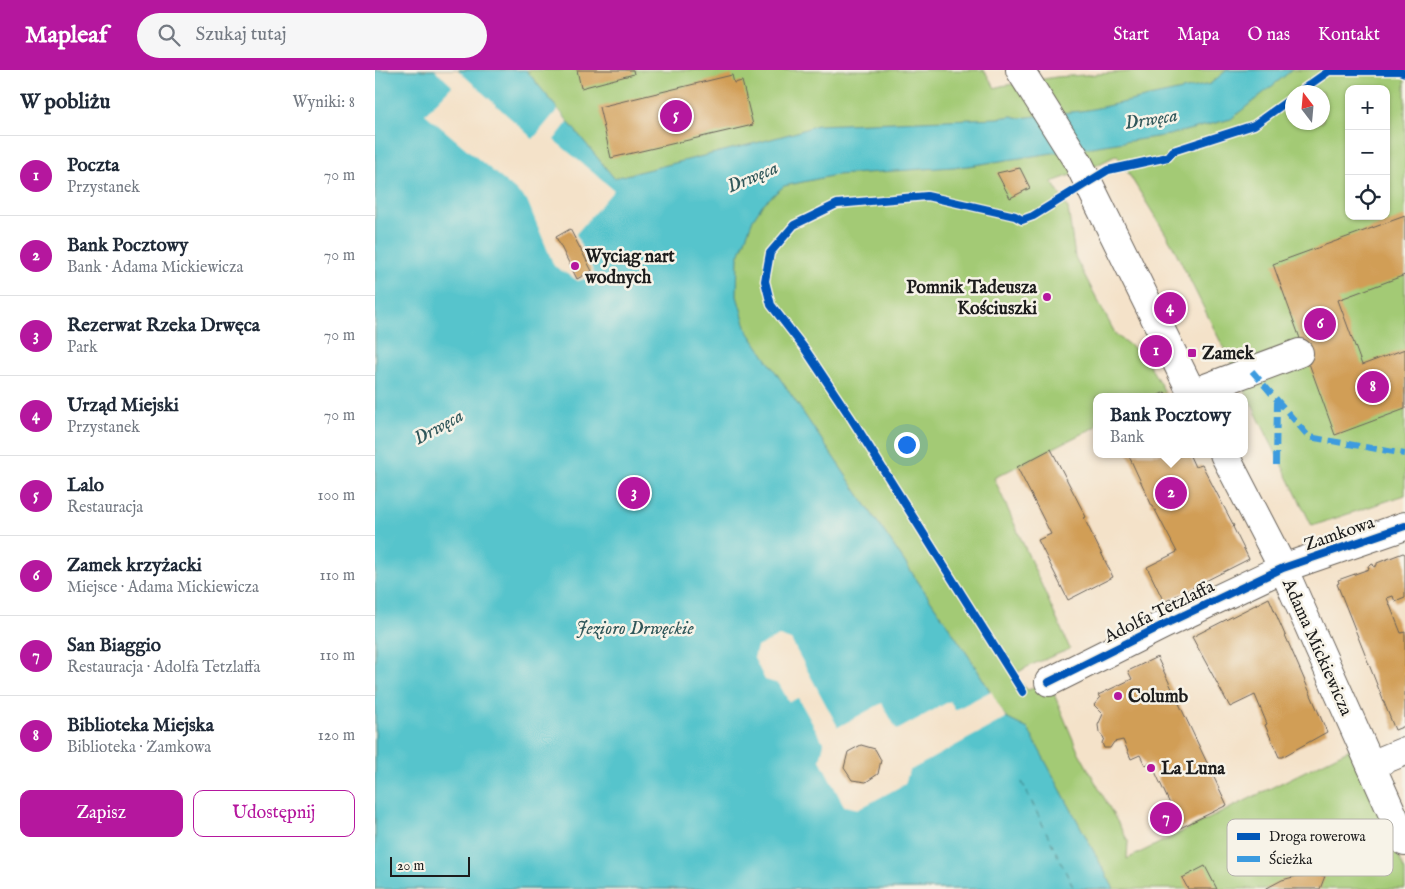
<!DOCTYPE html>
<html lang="pl">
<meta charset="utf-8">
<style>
:root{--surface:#fff;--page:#f6f6f7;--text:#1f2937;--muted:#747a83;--line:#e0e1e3;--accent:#b5179e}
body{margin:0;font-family:"IM FELL English",serif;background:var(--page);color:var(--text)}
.controls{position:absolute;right:15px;top:15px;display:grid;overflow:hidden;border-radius:10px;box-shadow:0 1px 4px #0004}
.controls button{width:45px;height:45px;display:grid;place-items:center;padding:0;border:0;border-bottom:1px solid var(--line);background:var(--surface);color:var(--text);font:25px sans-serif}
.compass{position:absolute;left:910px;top:15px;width:45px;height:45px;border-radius:50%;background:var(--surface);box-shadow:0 1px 4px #0004;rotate:344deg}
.scale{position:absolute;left:15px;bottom:12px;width:80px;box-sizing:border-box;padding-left:5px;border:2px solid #1c1c1c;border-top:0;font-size:14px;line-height:18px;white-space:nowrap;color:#1c1c1c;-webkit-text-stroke:4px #f7f3e8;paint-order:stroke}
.you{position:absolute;left:531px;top:374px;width:18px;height:18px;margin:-12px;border:4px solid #fff;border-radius:50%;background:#1a73e8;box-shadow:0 0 0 8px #1a73e833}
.badge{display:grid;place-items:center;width:32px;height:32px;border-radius:50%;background:var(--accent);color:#fff;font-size:16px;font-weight:700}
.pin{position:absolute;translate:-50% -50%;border:2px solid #fff;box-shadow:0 1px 5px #0006}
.popup{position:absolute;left:718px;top:323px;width:155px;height:65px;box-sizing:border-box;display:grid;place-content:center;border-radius:10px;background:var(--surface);filter:drop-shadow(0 1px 4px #0005);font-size:16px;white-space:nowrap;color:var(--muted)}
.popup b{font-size:19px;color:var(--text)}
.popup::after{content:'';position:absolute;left:50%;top:100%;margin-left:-10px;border:10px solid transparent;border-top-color:var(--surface)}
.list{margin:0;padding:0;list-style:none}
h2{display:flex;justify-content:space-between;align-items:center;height:65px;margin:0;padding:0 20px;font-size:21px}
h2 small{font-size:16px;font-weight:400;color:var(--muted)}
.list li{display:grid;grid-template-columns:32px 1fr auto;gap:15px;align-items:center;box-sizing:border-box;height:80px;padding:0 20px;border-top:1px solid var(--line)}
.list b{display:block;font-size:19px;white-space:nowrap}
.list p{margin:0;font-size:16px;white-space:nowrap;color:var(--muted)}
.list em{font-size:16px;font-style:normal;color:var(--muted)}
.actions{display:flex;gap:10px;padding:15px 20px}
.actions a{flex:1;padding:11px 0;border:1px solid var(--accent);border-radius:10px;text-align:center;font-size:18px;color:var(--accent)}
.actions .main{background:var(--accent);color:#fff}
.icon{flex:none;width:28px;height:28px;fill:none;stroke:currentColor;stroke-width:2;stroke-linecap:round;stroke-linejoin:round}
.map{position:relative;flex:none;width:1030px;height:819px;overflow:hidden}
header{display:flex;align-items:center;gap:30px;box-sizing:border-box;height:70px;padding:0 25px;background:var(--accent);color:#fff}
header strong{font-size:24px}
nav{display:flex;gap:28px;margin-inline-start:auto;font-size:18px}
.search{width:350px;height:45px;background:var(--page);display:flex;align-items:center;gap:12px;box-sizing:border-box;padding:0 18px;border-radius:28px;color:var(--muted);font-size:19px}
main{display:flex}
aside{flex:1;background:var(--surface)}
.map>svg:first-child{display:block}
</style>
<header>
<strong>Mapleaf</strong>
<div class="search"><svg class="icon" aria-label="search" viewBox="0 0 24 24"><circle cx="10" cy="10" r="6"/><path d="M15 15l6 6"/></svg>Szukaj tutaj</div>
<nav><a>Start</a><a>Mapa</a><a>O nas</a><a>Kontakt</a></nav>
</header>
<main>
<aside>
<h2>W pobliżu<small>Wyniki: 8</small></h2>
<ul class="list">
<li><span class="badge">1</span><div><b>Poczta</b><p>Przystanek</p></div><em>70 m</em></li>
<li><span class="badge">2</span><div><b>Bank Pocztowy</b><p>Bank · Adama Mickiewicza</p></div><em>70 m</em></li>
<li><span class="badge">3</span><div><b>Rezerwat Rzeka Drwęca</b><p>Park</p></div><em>70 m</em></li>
<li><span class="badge">4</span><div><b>Urząd Miejski</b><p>Przystanek</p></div><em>70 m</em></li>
<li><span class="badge">5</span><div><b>Lalo</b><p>Restauracja</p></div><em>100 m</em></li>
<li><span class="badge">6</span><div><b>Zamek krzyżacki</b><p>Miejsce · Adama Mickiewicza</p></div><em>110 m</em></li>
<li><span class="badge">7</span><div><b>San Biaggio</b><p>Restauracja · Adolfa Tetzlaffa</p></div><em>110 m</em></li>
<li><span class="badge">8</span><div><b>Biblioteka Miejska</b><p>Biblioteka · Zamkowa</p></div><em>120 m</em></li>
</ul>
<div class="actions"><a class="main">Zapisz</a><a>Udostępnij</a></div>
</aside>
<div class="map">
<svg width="1030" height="819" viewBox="0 0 1030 819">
<rect width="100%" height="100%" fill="#f7f3e8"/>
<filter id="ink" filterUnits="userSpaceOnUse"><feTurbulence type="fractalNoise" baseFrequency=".02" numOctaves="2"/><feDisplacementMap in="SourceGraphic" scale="10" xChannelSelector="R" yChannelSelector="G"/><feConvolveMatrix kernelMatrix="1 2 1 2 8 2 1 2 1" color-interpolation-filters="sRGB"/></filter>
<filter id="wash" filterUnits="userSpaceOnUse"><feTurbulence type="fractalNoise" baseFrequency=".0096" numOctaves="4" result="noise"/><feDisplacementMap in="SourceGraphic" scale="20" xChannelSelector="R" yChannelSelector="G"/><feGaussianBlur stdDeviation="1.12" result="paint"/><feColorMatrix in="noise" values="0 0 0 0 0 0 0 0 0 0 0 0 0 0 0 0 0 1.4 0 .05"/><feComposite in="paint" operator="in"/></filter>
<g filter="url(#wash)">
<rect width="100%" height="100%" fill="#f4e2c9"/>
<path fill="#a3ca75" stroke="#607348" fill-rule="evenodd" d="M0,0H609L620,18L626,16L681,7L780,0H1030V425L937,456L797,174L742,85L720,96L677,112L693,138L700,187L741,265L769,286L790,322L780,327H722V356L619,408L695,579L656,595L638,605L653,620L674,612L702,679L753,771L752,789L977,678L1030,801V819H0ZM974,19H1011V146H974ZM918,22H948V52H918Z"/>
<path fill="#56c4cc" stroke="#397074" d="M0,0H151L239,108L385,72L422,62L442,55L623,48L637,46L645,48L713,40L835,14L852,0H917L856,49L794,65L593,96L461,105L409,116L388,134L378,149L363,188L362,226L372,260L597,591L631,648L653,659L739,819H0Z"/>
<path fill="#f4e2c9" d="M60,0H83L158,69L183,39L193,52L179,70L239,120L201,164L220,205L203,211L179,196L152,130L50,44L77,16Z
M404,566L416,570L463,657L507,633L522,660L575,631L580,640L616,621L631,648L534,701L530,714L484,739L469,736L445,690L449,674L423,628L414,632L404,614L390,610L379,588L382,577Z"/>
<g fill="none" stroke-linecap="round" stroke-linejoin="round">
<path stroke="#30575a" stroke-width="1" stroke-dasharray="6 5" stroke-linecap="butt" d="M647,712L699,819"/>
</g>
<g id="blocks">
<path fill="#d19e57" d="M202,0H258L259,4L206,18Z
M357,5L359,13L367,11L378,55L236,88L224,37Z
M645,98L655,118L635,128L622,103Z
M1030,146V205L963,230L987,295L1030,279V339L960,365L898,194Z
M195,159L217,201L202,209L181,167Z
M790,322L792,327H780Z
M676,379L711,447L709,448L738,507L693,530L663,470L676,464L642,397Z
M753,384H814L820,397L827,395L859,456L858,457L874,489L789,532L772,497L802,482L778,436H777Z
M1028,483L1030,484V528L1020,532L1018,526L1012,528L1026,563L1030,562V656L1020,660L962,514L964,513L963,510L994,499L993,496L998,494L999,497L1002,495V493Z
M894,528L952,662L907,687H904L900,678L890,655L892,654L880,625L855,637L817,567Z
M782,587L852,735L801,760L790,736L795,734L776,693L770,695L765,685L756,689L748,670L739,672L735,678H729L727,673L729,668L724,662L723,655L728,644L719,635L725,628L723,625L757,609L753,601Z
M486,675L500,679L506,690L503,704L491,712L477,710L469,698L473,682Z
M830,796L842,819H813L807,808Z
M943,805L950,806L945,819H890L907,810L922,806Z"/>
</g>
</g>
<g filter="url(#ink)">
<use href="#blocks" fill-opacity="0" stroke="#686159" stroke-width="1"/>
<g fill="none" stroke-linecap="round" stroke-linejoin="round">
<g stroke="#686159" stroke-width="30">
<path id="minor" d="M817,323L924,283
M674,612L788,555L908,498L1030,456
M996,695L1030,681"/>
</g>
<g stroke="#686159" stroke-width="30">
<path id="major" d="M645,0L703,92L819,327
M849,384L908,498L1030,772"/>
</g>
<use href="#minor" stroke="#fff" stroke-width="28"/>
<use href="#major" stroke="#fff" stroke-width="28"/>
<path stroke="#3c9bdf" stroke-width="6" stroke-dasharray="12 6" stroke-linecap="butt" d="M877,301L934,367L1030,384
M901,395L902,332"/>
<g stroke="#f7f3e8" stroke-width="11">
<path id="cycleway" d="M924,22L954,1H1024L1030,3
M674,612L788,555L908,498L1030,456
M648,622L476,348L430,279L396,235L390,211L395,183L419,155L462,134L552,126L640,146L647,150L658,146L733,100L793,87L798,81L879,55L918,27"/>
</g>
<use href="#cycleway" stroke="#0057b8" stroke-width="8"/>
</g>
</g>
<g fill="#b5179e" stroke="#f7f3e8" stroke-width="2">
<circle cx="200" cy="196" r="5"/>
<circle cx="672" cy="227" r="5"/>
<rect x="812" y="278" width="10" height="10" rx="2.5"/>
<circle cx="743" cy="626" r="5"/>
<circle cx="776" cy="698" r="5"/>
</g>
<g text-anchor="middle" stroke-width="5" stroke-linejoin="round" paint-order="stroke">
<g font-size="18" font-weight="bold" fill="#1c1c1c" stroke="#f7f3e8" text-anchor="start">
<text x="210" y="192">Wyciąg nart<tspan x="210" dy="21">wodnych</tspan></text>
<text x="662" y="223" text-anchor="end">Pomnik Tadeusza<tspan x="662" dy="21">Kościuszki</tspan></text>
<text x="827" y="289">Zamek</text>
<text x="753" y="632">Columb</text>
<text x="786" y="704">La Luna</text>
</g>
<g font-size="18" fill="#1c1c1c" stroke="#f7f3e8">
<text transform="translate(964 463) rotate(-19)" y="6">Zamkowa</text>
<text transform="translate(784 541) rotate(-26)" y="6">Adolfa Tetzlaffa</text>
<text transform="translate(943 577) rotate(66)" y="6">Adama Mickiewicza</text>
</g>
<g font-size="19" font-style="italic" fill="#30575a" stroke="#f7f3e8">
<text transform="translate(776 48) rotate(-9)" y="7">Drwęca</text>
<text transform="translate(377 106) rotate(-23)" y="7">Drwęca</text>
<text transform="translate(63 356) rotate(-29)" y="7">Drwęca</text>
<text x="260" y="564">Jezioro Drwęckie</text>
</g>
</g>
<rect x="852" y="749" width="166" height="57" rx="8" fill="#f7f3e8" stroke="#b5b2ab" stroke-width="1"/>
<rect x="862" y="763" width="23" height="7" fill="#0057b8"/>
<rect x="862" y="786" width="23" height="6" fill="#3c9bdf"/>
<g font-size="14" fill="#1c1c1c">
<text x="894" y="771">Droga rowerowa</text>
<text x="894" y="794">Ścieżka</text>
</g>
</svg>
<div class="controls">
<button>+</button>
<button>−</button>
<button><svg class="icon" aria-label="locate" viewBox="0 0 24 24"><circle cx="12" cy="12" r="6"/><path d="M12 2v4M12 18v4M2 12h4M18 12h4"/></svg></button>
</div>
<svg class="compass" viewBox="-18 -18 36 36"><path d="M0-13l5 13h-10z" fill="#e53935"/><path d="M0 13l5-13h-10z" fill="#747a83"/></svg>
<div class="scale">20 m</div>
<div class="you"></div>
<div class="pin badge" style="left:781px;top:281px">1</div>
<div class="pin badge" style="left:796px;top:423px">2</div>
<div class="popup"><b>Bank Pocztowy</b>Bank</div>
<div class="pin badge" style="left:259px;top:423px">3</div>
<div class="pin badge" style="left:795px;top:238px">4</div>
<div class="pin badge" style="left:301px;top:46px">5</div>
<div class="pin badge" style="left:945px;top:254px">6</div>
<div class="pin badge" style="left:791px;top:748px">7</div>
<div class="pin badge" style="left:998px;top:317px">8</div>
</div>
</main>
